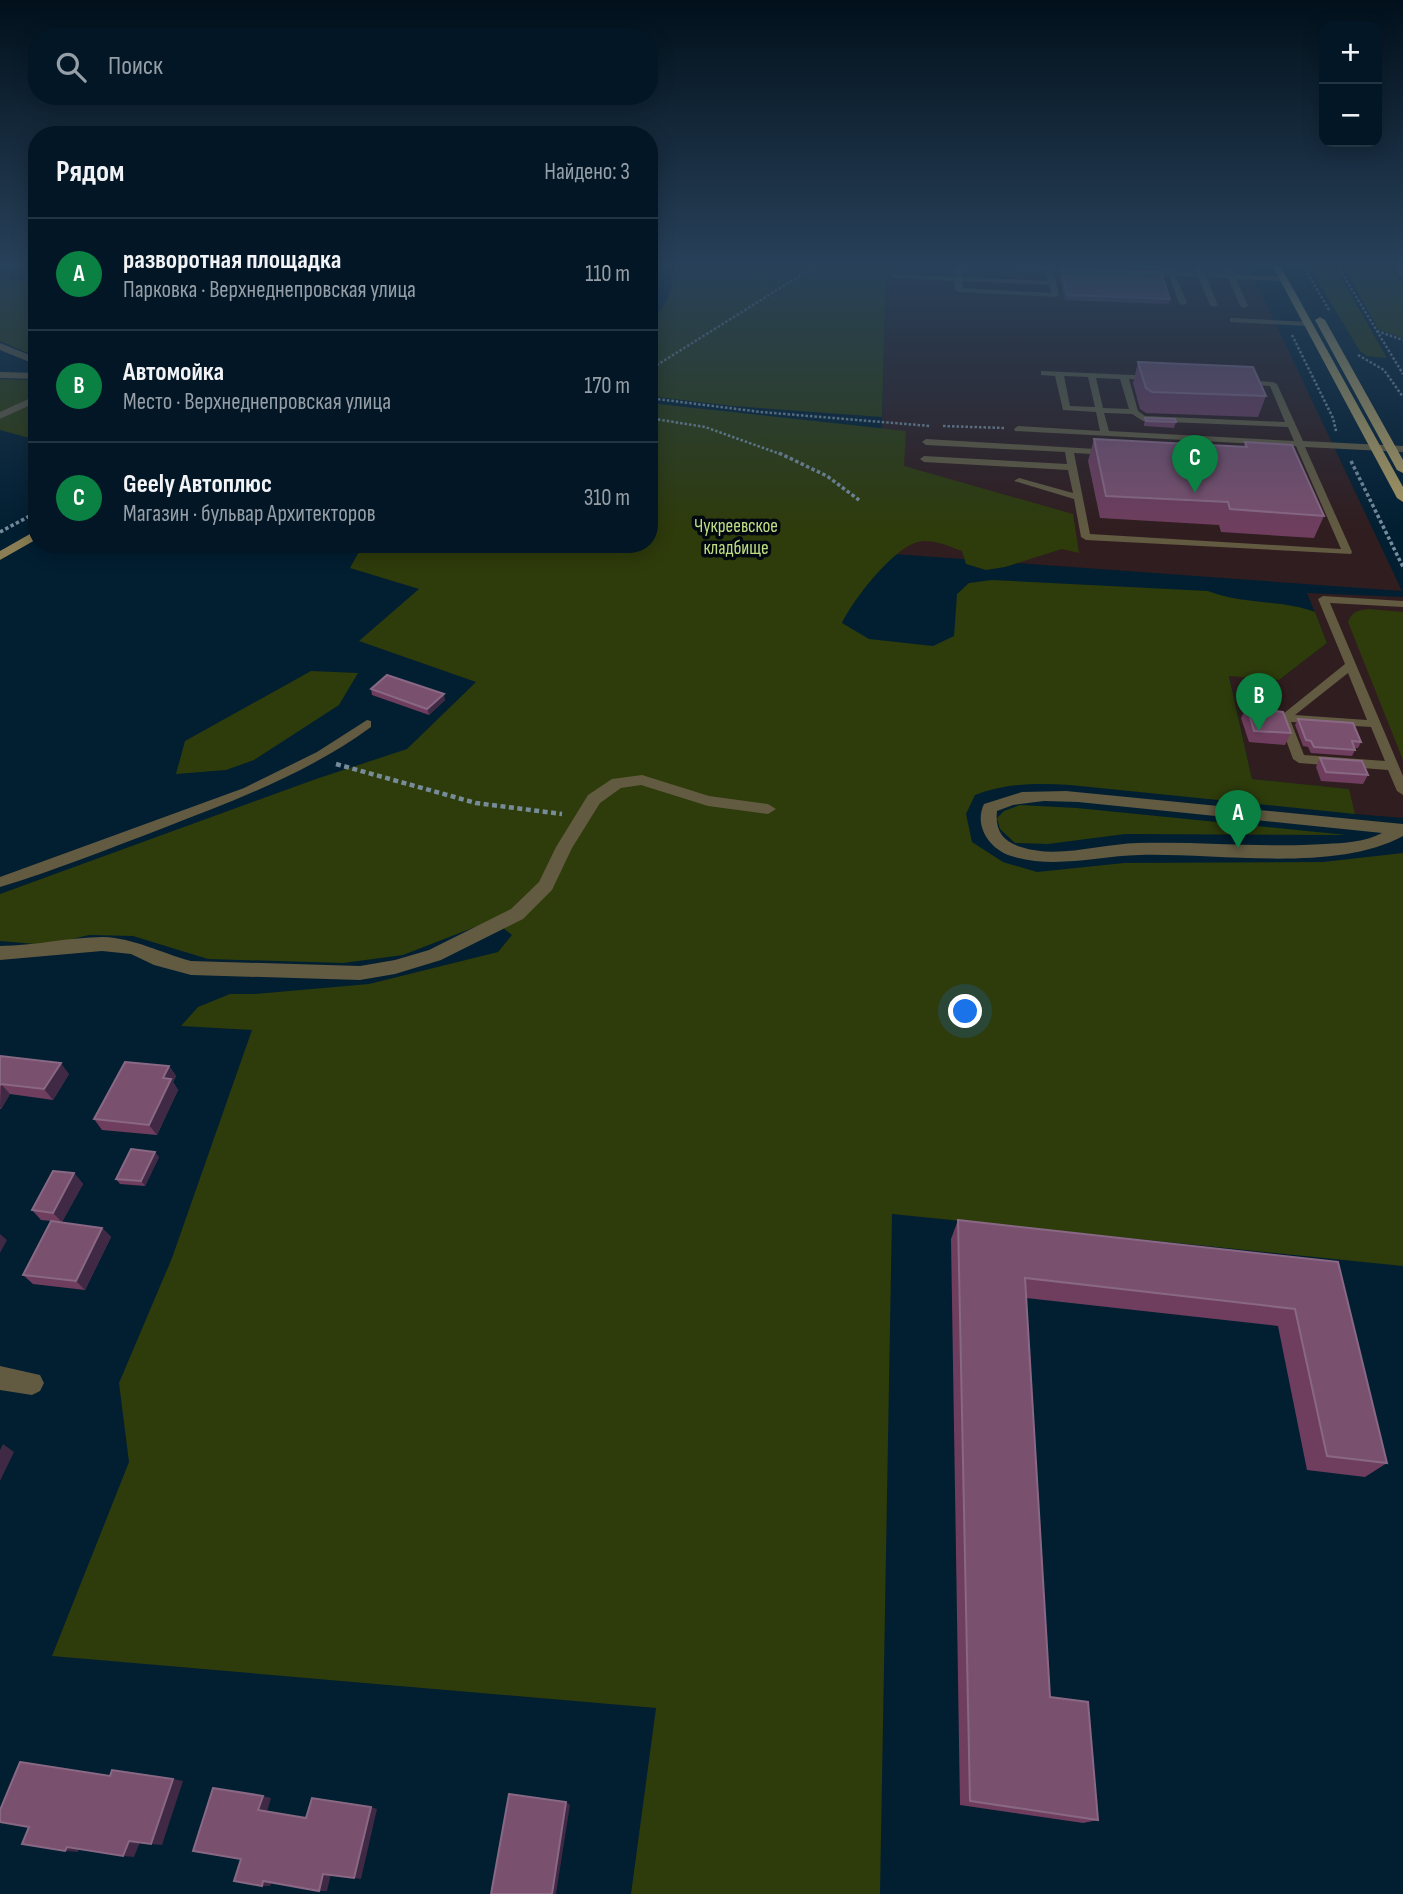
<!DOCTYPE html>
<html lang="ru">
<meta charset="utf-8">
<style>
:root{--surface:#021625;--page:#0c1f2d;--text:#f1f3f6;--muted:#969fa7;--line:#233542;--accent:#0b8043}
body{margin:0;font-family:"Sofia Sans Condensed",sans-serif;background:var(--page);color:var(--text)}
.controls{position:absolute;right:21px;top:21px;display:grid;overflow:hidden;border-radius:14px;box-shadow:0 4px 18px #0003}
.controls button{width:63px;height:63px;display:grid;place-items:center;padding:0;border:0;border-bottom:2px solid var(--line);background:var(--surface);color:var(--text);font:35px sans-serif}
.you{position:absolute;left:966px;top:1012px;width:24px;height:24px;margin:-18px;border:5px solid #fff;border-radius:50%;background:#1a73e8;box-shadow:0 0 0 10px #1a73e833}
.badge{display:grid;place-items:center;width:46px;height:46px;border-radius:50%;background:var(--accent);color:#fff;font-size:23px;font-weight:700}
.pin{position:absolute;translate:-50% -58px;filter:drop-shadow(0 2px 4px #0008)}
.pin::after{content:'';position:absolute;top:37px;width:24px;height:21px;background:inherit;clip-path:polygon(0 0,100% 0,50% 100%)}
.list{margin:0;padding:0;list-style:none}
h2{display:flex;justify-content:space-between;align-items:center;height:91px;margin:0;padding:0 28px;font-size:30px}
h2 small{font-size:23px;font-weight:400;color:var(--muted)}
.list li{display:grid;grid-template-columns:46px 1fr auto;gap:21px;align-items:center;box-sizing:border-box;height:112px;padding:0 28px;border-top:2px solid var(--line)}
.list b{display:block;font-size:26px;white-space:nowrap}
.list p{margin:0;font-size:23px;white-space:nowrap;color:var(--muted)}
.list em{font-size:23px;font-style:normal;color:var(--muted)}
.icon{flex:none;width:38px;height:38px;fill:none;stroke:currentColor;stroke-width:2;stroke-linecap:round;stroke-linejoin:round}
.map{position:relative;flex:none;width:1403px;height:1894px;overflow:hidden}
.search{position:absolute;background:var(--surface);box-shadow:0 4px 18px #0003;left:28px;top:28px;width:630px;height:77px;display:flex;align-items:center;gap:18px;box-sizing:border-box;padding:0 24px;border-radius:28px;color:var(--muted);font-size:26px}
.panel{position:absolute;background:var(--surface);box-shadow:0 4px 18px #0003;left:28px;top:126px;width:630px;height:427px;border-radius:28px}
.map>svg:first-child{display:block}
</style>
<div class="map">
<svg width="1403" height="1894" viewBox="0 0 1403 1894">
<rect width="100%" height="100%" fill="#021e31"/>
<path fill="#301d1f" d="M886,265H1248L1402,591L879,553Z
M1307,593L1403,597V818L1355,814L1348,789L1252,779L1229,675L1279,680L1327,643Z"/>
<path fill="#2e3b0b" d="M680,265H886L882,417L732,406L649,396V322C663,310 676,290 671,272Z
M1308,265H1334L1387,358L1367,356L1360,351Z
M1343,265H1389L1403,285V338L1378,329Z
M0,279L37,282V357L0,341Z
M0,379L37,380V395L0,413Z
M37,401V440L0,430V419Z
M649,403L906,431L904,466L1073,514L1079,553L1062,549L1005,567L986,570L966,564L962,551C951,547 937,541 925,541C898,540 853,600 842,623L869,639L933,646L954,636L957,594L969,583L992,580L1208,591C1243,605 1280,599 1315,612L1327,643L1279,680L1229,676L1252,779L1349,789L1355,814L1070,785C1037,783 1006,783 975,795L966,814L972,842L1003,862L1037,872L1124,863L1323,862L1403,853V1266L892,1214L880,1894H631L656,1708L52,1656L129,1462L119,1383L172,1258L252,1030L181,1026L198,1007L230,994H255L369,984L498,952L512,935L493,920L403,955L343,963L208,959L133,936L89,935L47,945L0,941V894L316,779L407,749L476,682L359,641L419,589L350,568L361,548L352,544H649Z
M1369,609L1403,612V760L1348,622C1352,611 1359,610 1369,609Z
M311,671L358,673L339,705L254,760L226,770L176,774L185,741Z
M1020,805L1077,808L1347,835L1125,834L1048,844L1015,843L1000,829L997,818L1004,811Z"/>
<g fill="none" stroke-linecap="round" stroke-linejoin="round">
<path stroke="#768c9b" stroke-width="2.5" stroke-dasharray="2.5 2" stroke-linecap="butt" d="M1303,265L1329,310
M1337,265L1403,374
M1377,331L1403,340
M1292,335L1333,418L1336,431
M1358,355L1384,370L1403,397
M649,370L817,265
M649,398L761,412L930,426
M649,418L705,427L783,455
M943,426L1004,428"/>
<path stroke="#768c9b" stroke-width="3.5" stroke-dasharray="3.5 2.5" stroke-linecap="butt" d="M779,453L827,476L859,500
M1351,461L1403,567
M0,532L37,512"/>
<path stroke="#768c9b" stroke-width="4.5" stroke-dasharray="5 3.5" stroke-linecap="butt" d="M336,764L476,803L562,814"/>
<path fill="#625a41" fill-rule="evenodd" d="M955,265H962V277L1048,281L1046,273L1053,271L1059,295L1055,297L959,292L955,290V281L895,278L891,276L895,274L955,277ZM962,281L1049,285L1051,293L963,288Z
M976,265L1079,268L1083,270L1079,272Z
M1166,265H1172L1175,272L1197,273L1195,270L1199,268L1204,273L1226,274L1223,265H1230L1234,274L1284,277L1288,279L1284,281L1236,279L1248,306L1244,308L1240,306L1228,278L1206,277L1218,305L1214,307L1210,305L1198,277L1176,276L1187,303L1183,305L1179,303L1169,276L1109,273L1105,271L1109,269L1168,271Z
M1394,265H1401L1403,276H1400Z
M1233,318L1308,322L1312,324L1308,326L1230,322V318Z
M1041,371L1155,376V380H1152L1129,379L1138,411L1145,416L1285,422L1270,386L1242,384L1238,382L1242,380L1273,382L1277,384L1303,441L1403,446V452L1305,447L1352,552L1351,554L1086,540L1081,537L1074,499L1014,481L1019,478L1073,493L1068,470L924,462L920,459L924,456L1067,464L1065,452L926,445L922,442L926,439L1112,450V454L1109,455L1074,453L1090,534L1341,549L1296,446L1015,431L1014,429L1018,426L1100,431L1096,412L1063,410L1055,376L1041,375ZM1064,376L1088,377L1095,407L1070,406ZM1096,378L1120,379L1129,409L1103,408ZM1104,413L1132,414L1143,421L1288,427L1294,441L1109,431Z
M1323,596L1403,601V607L1330,603L1403,776V795L1397,791L1388,770L1299,763L1293,759L1278,718L1345,664L1318,599ZM1348,673L1367,720L1295,715ZM1291,722L1371,727L1385,761L1304,755Z
M367,720L371,721V727C308,773 238,799 166,827C111,848 56,870 0,887V877L244,788L317,752Z"/>
<path fill="#625a41" fill-rule="evenodd" d="M0,343L37,358V365L0,350Z
M0,372L37,373V379L0,378Z
M37,395V402L0,419V412Z
M642,775L709,796L768,804L776,809L768,814L708,806L641,785L621,788L600,803L572,848L552,890L523,919L441,960L395,974L360,980L191,975L154,965L131,954L102,951L0,960V946C34,946 69,937 103,937C134,938 161,953 191,961L360,966L395,960L429,950L511,909L539,882L556,847L588,795L612,779Z
M1066,791L1403,824V836C1336,873 1217,853 1140,855C1096,856 1052,870 1008,855C988,847 974,825 984,804L1022,792ZM1044,801L1078,802L1382,833C1365,842 1344,843 1325,844C1263,848 1200,841 1138,843C1100,844 1057,859 1021,847C1002,841 995,830 997,811L1013,805Z
M0,1366L40,1375L44,1383L40,1391L32,1395L0,1390Z"/>
<path fill="#8b7e54" fill-rule="evenodd" d="M37,530V539L0,560V551Z"/>
<path fill="#aa9962" fill-rule="evenodd" d="M1272,265H1280L1403,487V502L1397,498Z
M1320,317L1325,320L1403,460V473L1397,470L1315,320Z"/>
</g>
<path fill="#6f3e5e" d="M1076,265H1160L1159,268Z
M1061,269L1170,299L1169,304L1065,300L1059,273Z
M1138,362L1266,396L1258,417L1146,413L1140,409L1133,383Z
M1145,418L1176,422L1174,428L1144,426V424Z
M1094,439L1244,447L1245,442L1324,516L1314,538L1221,532L1219,525L1100,518L1088,461Z
M371,689L445,700L429,715L372,695Z
M1247,706L1275,711L1291,733L1285,745L1249,742L1241,718Z
M1298,719L1361,742L1358,748H1354L1355,750L1352,756L1311,753L1308,747L1303,746L1295,725Z
M1320,758L1368,775L1363,784L1321,781L1316,767Z
M0,1056L69,1074L53,1100L10,1094L1,1109H0Z
M169,1066L176,1076L173,1082L178,1090L157,1135L102,1130L94,1119Z
M159,1157L145,1186L120,1184L116,1179Z
M74,1173L83,1184L62,1222L41,1220L32,1210Z
M958,1220L1338,1262L1387,1463L1365,1477L1307,1470L1278,1326L1026,1298L1050,1697L1098,1820L1083,1823L960,1805L951,1239Z
M102,1228L111,1237L85,1290L33,1284L23,1275Z"/>
<path fill="#3f2945" d="M444,694L445,700L429,715L427,709Z
M61,1063L69,1074L53,1100L44,1089Z
M169,1066L176,1076L173,1082L178,1090L157,1135L149,1125L163,1078Z
M1,1084L10,1094L1,1109L0,1107Z
M155,1152L159,1157L145,1186L141,1181Z
M74,1173L83,1184L62,1222L53,1213Z
M102,1228L111,1237L85,1290L76,1281Z
M0,1234L7,1240L0,1253Z
M3,1444L14,1452L0,1481V1450Z
M173,1779L183,1781L162,1845L151,1844Z
M263,1796L271,1798L267,1812L258,1810Z
M566,1802L570,1805L556,1894H552Z
M371,1807L377,1809L361,1879L354,1878Z
M129,1841L140,1842L134,1857L123,1856Z
M67,1847L79,1848L78,1852L65,1851Z
M323,1874H331L327,1891H319Z
M263,1881L272,1882L270,1886H262Z"/>
<path fill="#7a506f" stroke="#896884" stroke-width="2" d="M1061,269L1161,273L1170,299L1067,295Z
M1138,362L1253,367L1266,396L1152,392L1146,388Z
M1145,418L1175,419L1176,422L1146,421Z
M1094,439L1247,447L1245,442L1292,445L1324,516L1230,509L1228,502L1106,496Z
M387,675L444,694L427,709L371,689Z
M1247,706L1274,708L1275,711L1283,712L1291,733L1254,731Z
M1298,719L1353,723L1361,742L1352,741L1355,750L1314,747L1311,741L1306,740Z
M1320,758L1362,761L1368,775L1326,772Z
M0,1056L61,1063L44,1089L1,1084L0,1085Z
M125,1062L169,1066L163,1078L171,1079L149,1125L94,1119Z
M131,1149L155,1152L141,1181L116,1179Z
M53,1171L74,1173L53,1213L32,1210Z
M958,1220L1338,1262L1387,1463L1327,1456L1295,1309L1025,1278L1050,1697L1088,1702L1098,1820L970,1801Z
M51,1221L102,1228L76,1281L23,1275Z
M20,1762L110,1776L112,1770L173,1779L151,1844L129,1841L123,1856L67,1847L65,1851L22,1844L29,1827L0,1822V1810Z
M213,1788L263,1796L258,1810L306,1818L312,1798L371,1807L354,1878L323,1874L319,1891L263,1881L262,1886L234,1881L241,1859L193,1851Z
M509,1794L566,1802L552,1894H491Z"/>
<linearGradient id="sky" x2="0" y2="1"><stop stop-color="#01101b"/><stop offset="0.5" stop-color="#28415a"/><stop offset="1" stop-color="#28415a" stop-opacity="0"/></linearGradient>
<rect width="1403" height="530" fill="url(#sky)"/>
<g text-anchor="middle" stroke-width="7" stroke-linejoin="round" paint-order="stroke">
<g font-size="19" fill="#c0dd84" stroke="#01080f">
<text x="736" y="532">Чукреевское<tspan x="736" dy="22">кладбище</tspan></text>
</g>
</g>
</svg>
<div class="controls">
<button>+</button>
<button>−</button>
</div>
<div class="you"></div>
<div class="pin badge" style="left:1238px;top:848px">A</div>
<div class="pin badge" style="left:1259px;top:731px">B</div>
<div class="pin badge" style="left:1195px;top:493px">C</div>
<div class="search"><svg class="icon" aria-label="search" viewBox="0 0 24 24"><circle cx="10" cy="10" r="6"/><path d="M15 15l6 6"/></svg>Поиск</div>
<section class="panel">
<h2>Рядом<small>Найдено: 3</small></h2>
<ul class="list">
<li><span class="badge">A</span><div><b>разворотная площадка</b><p>Парковка · Верхнеднепровская улица</p></div><em>110 m</em></li>
<li><span class="badge">B</span><div><b>Автомойка</b><p>Место · Верхнеднепровская улица</p></div><em>170 m</em></li>
<li><span class="badge">C</span><div><b>Geely Автоплюс</b><p>Магазин · бульвар Архитекторов</p></div><em>310 m</em></li>
</ul>
</section>
</div>
